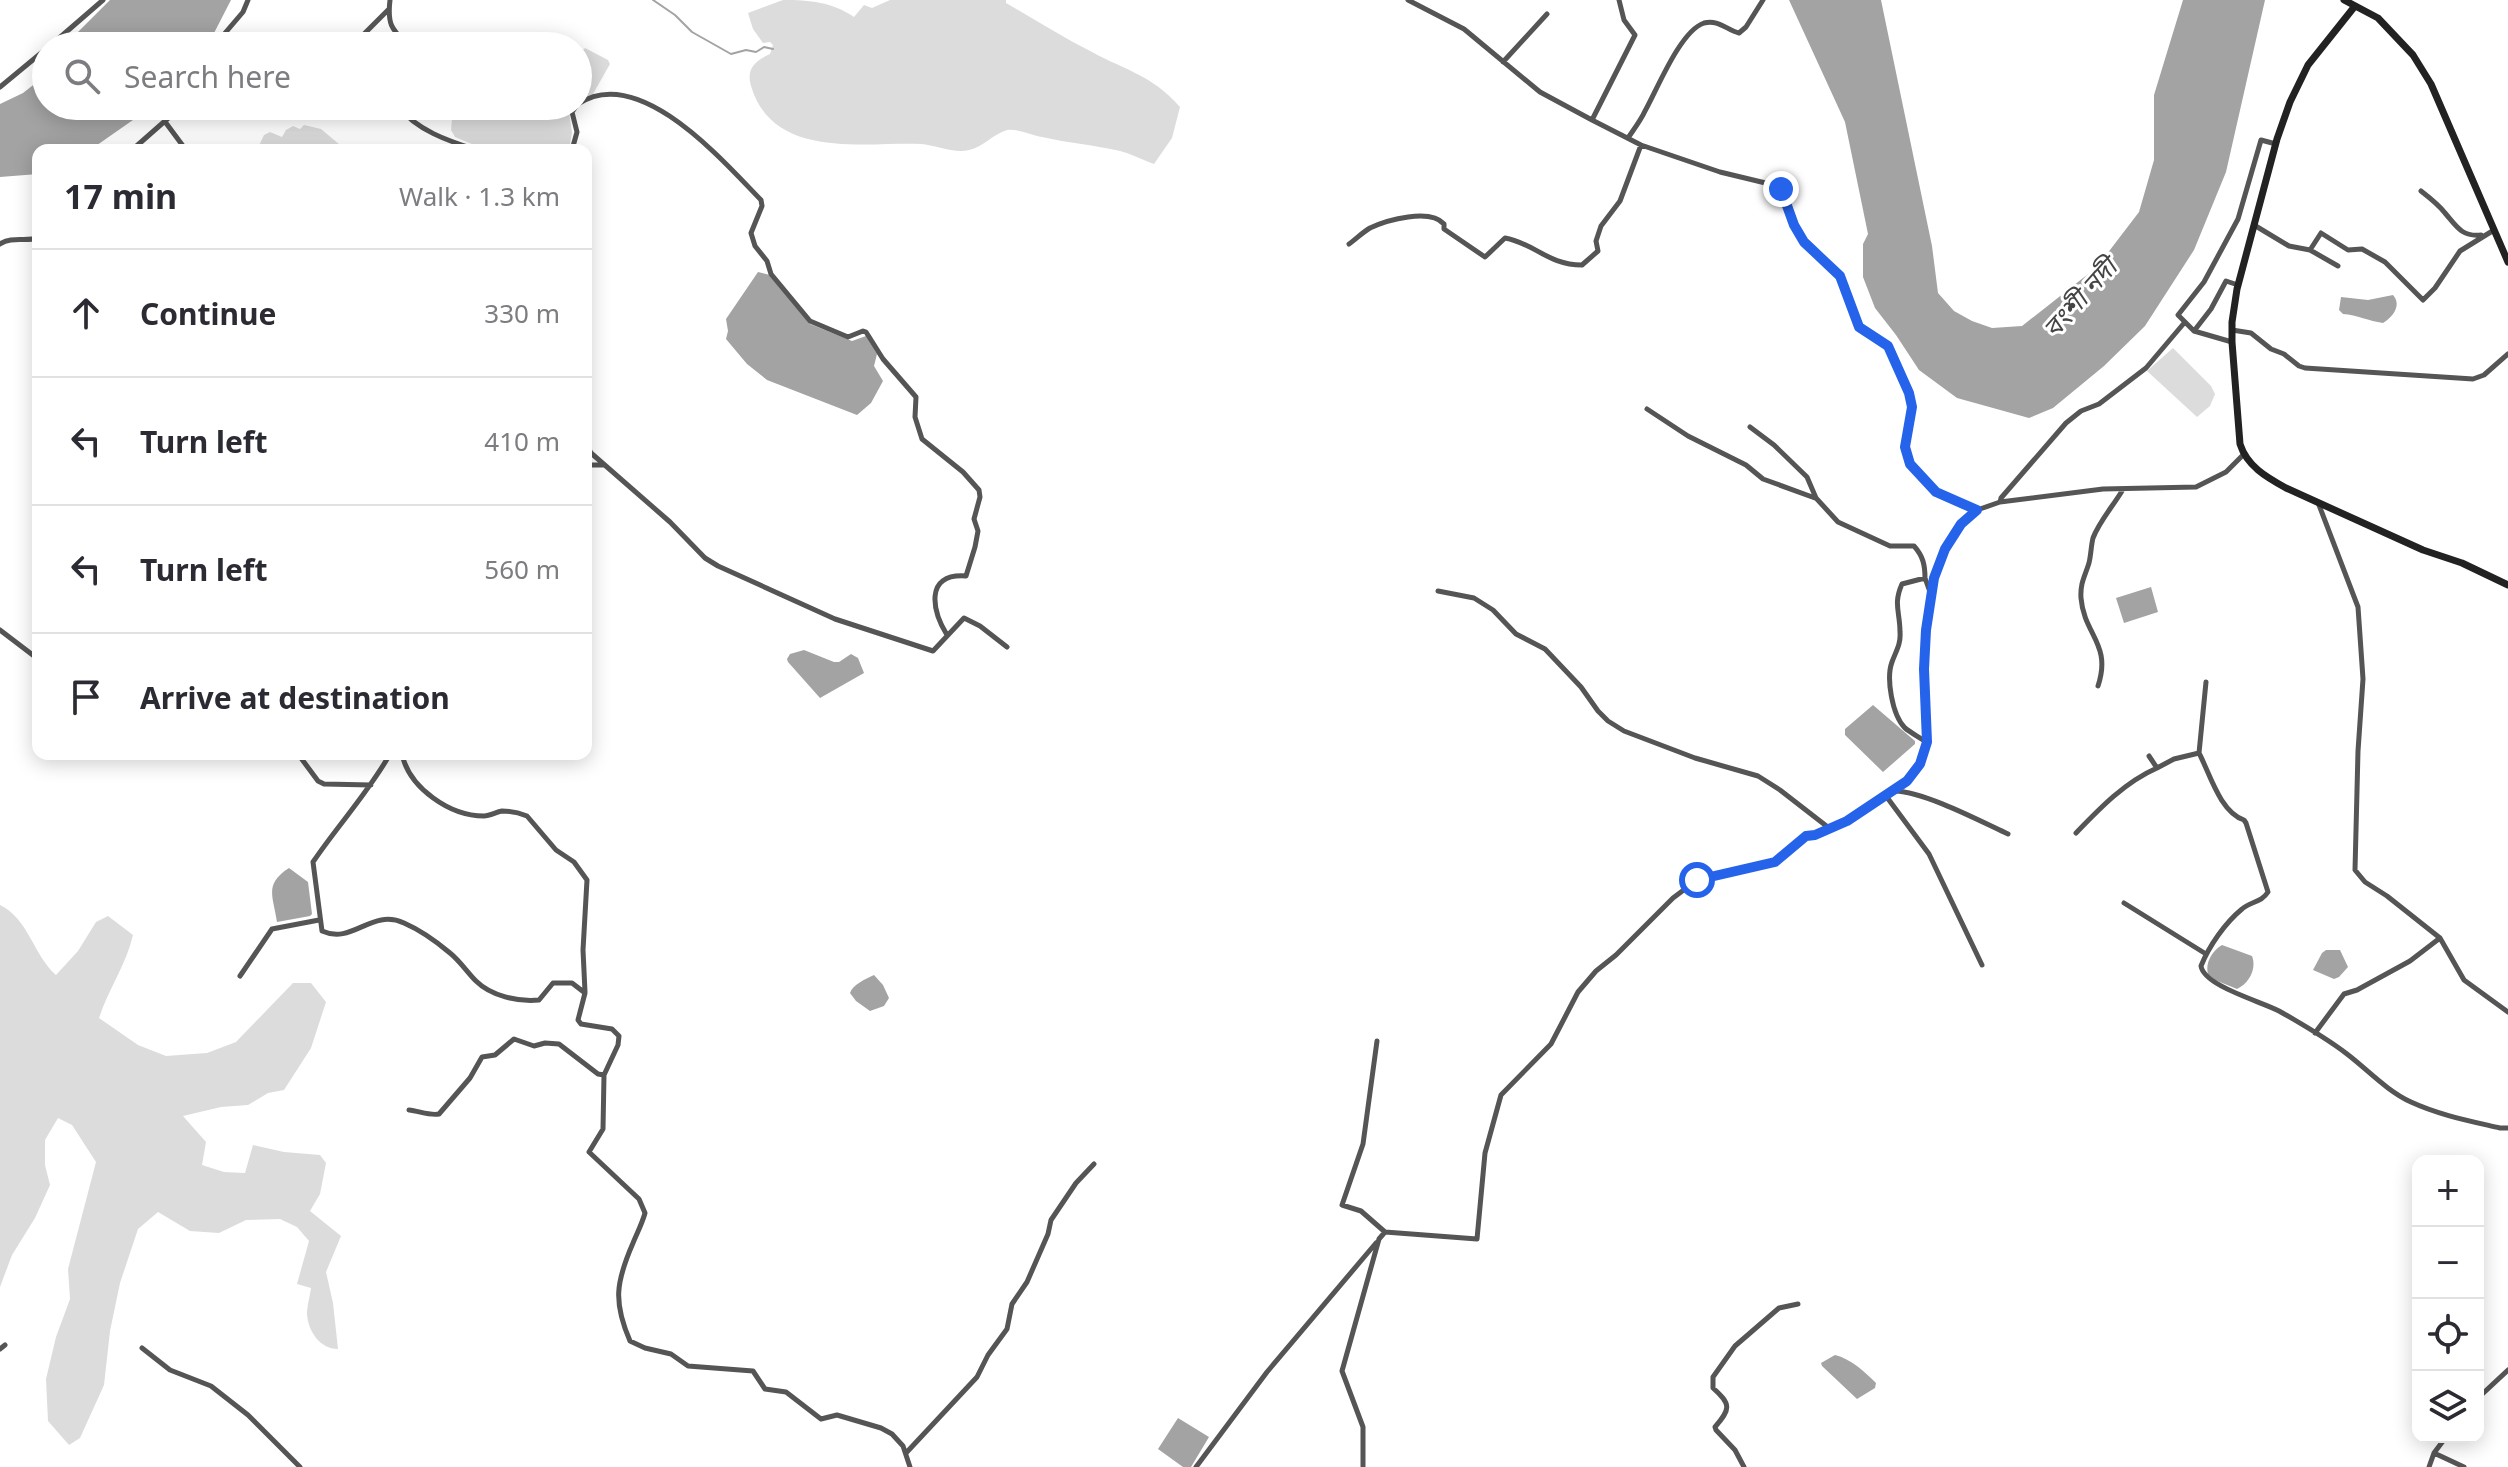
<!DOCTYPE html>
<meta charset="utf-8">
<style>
:root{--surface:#fff;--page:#f7f7f7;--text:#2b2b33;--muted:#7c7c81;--line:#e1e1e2}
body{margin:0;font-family:"Noto Sans","Noto Sans Bengali",sans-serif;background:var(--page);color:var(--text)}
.controls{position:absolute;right:24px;bottom:24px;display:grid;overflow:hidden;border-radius:16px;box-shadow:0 4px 20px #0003}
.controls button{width:72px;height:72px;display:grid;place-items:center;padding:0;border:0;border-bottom:2px solid var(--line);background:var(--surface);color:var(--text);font:40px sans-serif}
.stop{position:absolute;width:24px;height:24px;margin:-18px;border:6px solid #2563eb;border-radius:50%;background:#fff}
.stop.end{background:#2563eb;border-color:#fff;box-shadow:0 2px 8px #0008}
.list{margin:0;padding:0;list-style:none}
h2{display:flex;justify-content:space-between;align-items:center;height:104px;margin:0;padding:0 32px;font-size:34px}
h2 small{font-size:26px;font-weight:400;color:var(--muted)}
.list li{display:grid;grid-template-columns:52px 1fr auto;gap:24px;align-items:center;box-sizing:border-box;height:128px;padding:0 32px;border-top:2px solid var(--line)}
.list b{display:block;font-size:30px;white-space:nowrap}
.list em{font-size:26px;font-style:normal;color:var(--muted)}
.icon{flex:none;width:44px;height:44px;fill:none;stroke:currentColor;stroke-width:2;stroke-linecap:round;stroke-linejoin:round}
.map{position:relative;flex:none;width:2508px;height:1467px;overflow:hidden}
.search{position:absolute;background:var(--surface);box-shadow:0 4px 20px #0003;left:32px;top:32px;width:560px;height:88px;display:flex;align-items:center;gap:20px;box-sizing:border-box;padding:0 28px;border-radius:44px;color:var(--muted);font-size:30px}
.panel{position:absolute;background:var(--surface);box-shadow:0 4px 20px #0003;left:32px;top:144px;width:560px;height:616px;border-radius:16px}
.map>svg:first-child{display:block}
</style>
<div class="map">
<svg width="2508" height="1467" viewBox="0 0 2508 1467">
<rect width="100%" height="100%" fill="#fff"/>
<path fill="#dcdcdc" d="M783,0C810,0 832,2 854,17L864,5L872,8L890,0H1006V3C1034,19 1062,37 1092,52C1127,71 1152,75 1180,107L1172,138L1154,164C1143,160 1132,154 1120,151C1095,145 1068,143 1042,137C1032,135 1016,128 1007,130C993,134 983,147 969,150C955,154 935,145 921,144C863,142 773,160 751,86C746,69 755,61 770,54L773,45L770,42L763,43L753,29L748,13Z
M585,48L608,60L610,64L593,94L578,100V55Z
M476,106H572L569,112L572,133L569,150H486L455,137L451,130L452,119L460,113C469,115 471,114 476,106Z
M304,125L321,129L346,150H257L264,135L270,132L282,137L286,130L293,126L300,129Z
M2173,348L2211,386L2215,394L2210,406L2197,417L2147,371Z
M0,905C28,918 34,956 56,975L78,951L96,922L108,916L133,935C126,965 109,988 99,1018L138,1045L166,1056L207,1053L236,1042L293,983H311L326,1002L311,1048L284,1090L268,1093L248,1105L221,1107L183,1116L206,1142L202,1165L224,1172L245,1173L253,1145L284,1152L320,1155L326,1163L320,1194L310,1211L341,1236L326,1272L333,1303L338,1349C320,1349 308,1331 307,1314C307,1306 310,1296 311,1288L297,1284L309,1241L297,1227L280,1219L246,1220L219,1233L190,1231L158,1212L138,1229L120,1283L110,1331L104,1385L80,1438L69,1445L48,1421L46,1379L56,1337L70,1299L68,1269L96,1162L72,1125L58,1118L45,1140V1165L50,1185L35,1218L12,1255L0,1287Z"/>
<path fill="#a3a3a3" d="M110,0H231L213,35L204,46H64Z
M1789,0H1881L1932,246L1938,293L1954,311L1972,321L1992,328L2022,326L2097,267L2139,212L2154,160V95L2183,0H2265L2226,172L2194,250L2145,326L2104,366L2053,408L2029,418L1957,398L1919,370L1896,335L1875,308L1863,277V244L1868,234L1845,122Z
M46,75V106H153L90,150H38V174L0,177V104L23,93Z
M758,272L770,275L810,324L852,341L866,336L877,354L874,366L883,381L871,403L857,415L767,380L747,364L726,339L728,331L726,319Z
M2393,295C2402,305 2393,317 2383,323C2369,321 2357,315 2343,314L2339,310L2341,297L2368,300Z
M2151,587L2158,612L2124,623L2116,598Z
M804,650L834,662H839L851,654L858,658L864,673L820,698L788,662L787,659L790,654Z
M1873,705L1915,741V744L1883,772L1845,735V729Z
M289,868L308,882L312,914L310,916L277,922C273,896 264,884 289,868Z
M2222,945L2252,956C2257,969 2249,983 2237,989L2215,980L2208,974C2205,963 2212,951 2222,945Z
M2326,950H2340L2348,967L2339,977L2334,979L2313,970L2322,953Z
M874,975L883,985L889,998L884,1006L870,1011L856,1001L850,993C853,984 866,979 874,975Z
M1835,1355C1851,1359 1864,1371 1876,1383L1875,1388L1857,1399L1822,1366L1821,1363Z
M1178,1418L1209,1437L1191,1467H1183L1158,1449Z"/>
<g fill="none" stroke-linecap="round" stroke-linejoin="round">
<path stroke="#a3a3a3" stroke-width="2" d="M653,0L675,15L692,32L731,54L746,50L756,52L764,47L773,49"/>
<path stroke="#555" stroke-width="5" d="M390,0C387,25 392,29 408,46
M1408,0L1464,29L1540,92L1592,120L1641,145L1720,172L1778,186L1784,192L1794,225L1804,242L1840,276L1859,327L1888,346L1909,393L1912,407L1905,447L1910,464L1936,492L1977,510
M50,46L103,0
M214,46L243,12L248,0
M352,46L388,10
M1503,62L1547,14
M0,87L46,49
M578,104C639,63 723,161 761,200L762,206L751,233L755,246L767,261L771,274L810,321L848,337L863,331L866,332L883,359L916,397L915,417L922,439L963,472L979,490L980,497L974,519L978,531L975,547L966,576C923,573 933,612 947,635
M398,106C416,130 448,141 477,150
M1592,120L1635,35L1624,20L1619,0
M166,123L186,150
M1628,138C1634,129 1641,120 1645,111C1657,90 1680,31 1704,23C1718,19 1727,30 1739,33L1746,27L1763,0
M132,150L182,106
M572,150L577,132L572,112L576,106
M2421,191C2430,198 2439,205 2445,213C2457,227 2462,237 2481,235
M2254,225L2289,246L2310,250L2338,266
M0,244C12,236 25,242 38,238
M1349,244C1356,239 1363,232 1370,228C1387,220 1430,208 1444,224V229L1485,257L1505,238C1534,243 1548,265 1582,265L1598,251L1596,241L1601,226L1620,201L1641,145
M2310,250L2321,233L2348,250L2362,249L2385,262L2423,300L2435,288L2460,251L2494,230
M2232,330L2251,333L2271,349L2284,354L2299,366L2305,368L2473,379L2484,375L2508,354
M2194,331L2178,315L2204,282L2238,219L2261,140L2276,144
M2232,342L2194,331L2211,309L2226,281L2238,285
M1647,409L1688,436L1746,465L1763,479L1815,498
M1750,427L1774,445L1807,477L1816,498L1838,522L1890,546H1914C1923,556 1925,565 1925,578
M586,443L591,453L670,522L705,558L718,566L835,619L933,651L964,618L980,626L1007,647
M586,465H603
M2000,502L2001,498L2066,423L2081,411L2099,404L2146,368L2185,322
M2319,505L2358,607L2363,679L2358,751L2355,870L2365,882L2387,896L2440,938L2464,980L2508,1012
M1438,591L1474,598L1493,610L1516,634L1545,649L1581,687L1598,711L1608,721L1624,731L1695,758L1758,776L1780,790L1829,828
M0,630L38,659
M2098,686C2112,644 2084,635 2081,598C2080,583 2085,576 2089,563C2091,555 2091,546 2093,538C2099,522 2113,506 2122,491
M1926,742C1919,737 1911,733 1905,728C1892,715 1886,678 1892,662C1896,651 1901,644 1900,632C1900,612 1893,604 1902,584L1925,578L1930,592
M2199,753C2210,774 2220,812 2244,820L2246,823L2268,892C2261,903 2251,901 2242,909C2225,923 2209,946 2201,966C2204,986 2260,1001 2279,1011C2302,1024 2326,1038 2347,1054C2368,1070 2387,1091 2411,1102C2439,1115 2470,1121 2500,1128H2508
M298,754L318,781L324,784L371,785
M390,754C368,793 338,825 313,862L322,931C353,945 371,908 404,923C420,930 437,942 450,953C460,961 467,972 476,981C491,996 518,1002 539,1000L553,983H572L585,993L578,1020L581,1024L612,1029L619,1036L618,1045L604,1075
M402,754C409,788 450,816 484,816C490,816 496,812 502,811C510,811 520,813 527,816L556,850L574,862L587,880L583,950L585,992
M2157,768L2174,759L2199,753L2206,682
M1895,791C1925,792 1980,821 2008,834
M1886,796L1929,854L1982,965
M2076,833C2100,808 2125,782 2157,768L2149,756
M2124,903L2206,954
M240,976L272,929L319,920
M2315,1033L2344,994L2357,990L2410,961L2440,938
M1377,1041L1363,1144L1342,1205L1361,1211L1385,1232
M409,1110C419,1111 430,1116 439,1114L470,1078L482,1057L495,1055L514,1039L534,1046L545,1043L559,1044L598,1074L604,1075L603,1129L589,1152L639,1199L645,1213C642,1224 637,1233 633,1243C616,1282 613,1302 630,1341L645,1348L671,1354L688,1366L753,1371L765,1389L786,1392L821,1419L837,1415L881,1428L892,1434L903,1446L910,1467
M142,1348L170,1370L211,1386L248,1415L300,1467
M0,1349L5,1345
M2478,1398L2508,1370
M906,1453L977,1377L988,1355L1007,1329L1012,1304L1027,1282L1048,1234L1051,1220L1076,1183L1094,1164
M2434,1453L2464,1467
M1196,1467L1267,1372L1376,1243
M1363,1467V1427L1342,1371L1379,1239L1385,1232L1477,1239L1485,1153L1501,1095L1551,1044L1578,992L1596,971L1616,955L1673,898L1697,880L1775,862L1806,836L1815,835L1847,821L1894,791L1907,781L1920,764L1927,742L1928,726L1923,691L1929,605L1934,578L1945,549L1961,524L1977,510L2000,502L2103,489L2196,487L2226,472L2243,455
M1744,1467L1735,1450L1716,1430L1715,1427C1731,1409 1731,1404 1713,1388V1377L1735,1346L1779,1308L1798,1304
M2429,1467L2434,1453L2446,1437"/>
<path stroke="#222" stroke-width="7" d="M2344,0L2378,18L2413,55L2431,84L2508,262
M2355,6L2308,65L2290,102L2277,139L2237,289L2232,322V342L2240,444C2247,466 2266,477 2286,488L2423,550L2462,563L2508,585"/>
</g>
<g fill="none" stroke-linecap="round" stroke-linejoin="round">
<path stroke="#2563eb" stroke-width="10" d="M1697,880L1775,862L1806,836L1815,835L1847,821L1907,781L1920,764L1927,742L1924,669L1926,630L1934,578L1945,549L1961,524L1977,510L1936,492L1910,464L1905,447L1912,407L1909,393L1888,346L1859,327L1840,276L1804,242L1794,225L1781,189"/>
</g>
<g text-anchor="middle" stroke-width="6" stroke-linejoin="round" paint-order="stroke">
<g font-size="26" font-style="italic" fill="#444" stroke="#fff">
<text transform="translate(2080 298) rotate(-48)" y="9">বংশী নদী</text>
</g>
</g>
</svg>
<div class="controls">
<button>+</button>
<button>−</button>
<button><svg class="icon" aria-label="locate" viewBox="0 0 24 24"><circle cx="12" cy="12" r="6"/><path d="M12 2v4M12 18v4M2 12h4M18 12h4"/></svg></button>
<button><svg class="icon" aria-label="layers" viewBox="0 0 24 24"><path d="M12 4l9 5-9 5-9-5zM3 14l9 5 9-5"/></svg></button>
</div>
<div class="stop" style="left:1697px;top:880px"></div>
<div class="stop end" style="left:1781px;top:189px"></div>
<div class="search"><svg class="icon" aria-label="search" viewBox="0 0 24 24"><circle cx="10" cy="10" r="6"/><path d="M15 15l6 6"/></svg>Search here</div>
<section class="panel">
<h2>17 min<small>Walk · 1.3 km</small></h2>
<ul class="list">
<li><svg class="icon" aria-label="ahead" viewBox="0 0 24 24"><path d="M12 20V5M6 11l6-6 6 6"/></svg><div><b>Continue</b></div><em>330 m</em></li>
<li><svg class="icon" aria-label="left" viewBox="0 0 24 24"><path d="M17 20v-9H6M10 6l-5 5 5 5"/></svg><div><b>Turn left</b></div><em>410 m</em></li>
<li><svg class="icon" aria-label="left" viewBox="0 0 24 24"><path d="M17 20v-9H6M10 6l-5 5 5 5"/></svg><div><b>Turn left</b></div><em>560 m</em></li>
<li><svg class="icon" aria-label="arrive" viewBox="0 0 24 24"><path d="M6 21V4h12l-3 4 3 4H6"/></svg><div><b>Arrive at destination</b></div></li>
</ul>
</section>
</div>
